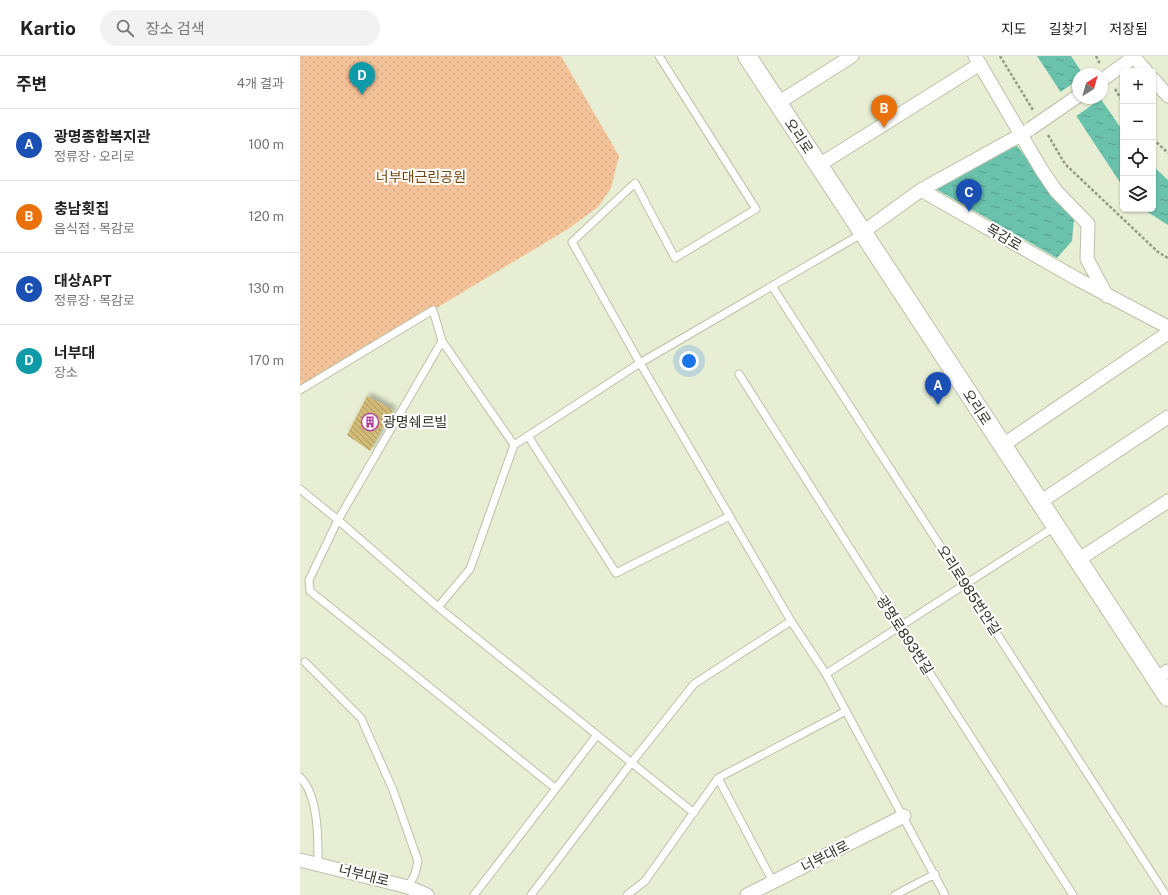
<!DOCTYPE html>
<html lang="ko">
<meta charset="utf-8">
<style>
:root{--surface:#fff;--page:#f2f2f2;--text:#222;--muted:#767676;--line:#e0e0e0;--accent:#b2409a}
body{margin:0;font-family:"Public Sans","Noto Sans KR",sans-serif;background:var(--page);color:var(--text)}
.controls{position:absolute;right:12px;top:12px;display:grid;overflow:hidden;border-radius:6px;box-shadow:0 1px 3px #0004}
.controls button{width:36px;height:36px;display:grid;place-items:center;padding:0;border:0;border-bottom:1px solid var(--line);background:var(--surface);color:var(--text);font:20px sans-serif}
.compass{position:absolute;left:772px;top:12px;width:36px;height:36px;border-radius:50%;background:var(--surface);box-shadow:0 1px 3px #0004;rotate:37deg}
.you{position:absolute;left:389px;top:305px;width:14px;height:14px;margin:-10px;border:3px solid #fff;border-radius:50%;background:#1a73e8;box-shadow:0 0 0 6px #1a73e833}
.badge{display:grid;place-items:center;width:26px;height:26px;border-radius:50%;background:var(--accent);color:#fff;font-size:13px;font-weight:700}
.pin{position:absolute;translate:-50% -33px;filter:drop-shadow(0 1px 2px #0008)}
.pin::after{content:'';position:absolute;top:21px;width:14px;height:12px;background:inherit;clip-path:polygon(0 0,100% 0,50% 100%)}
.list{margin:0;padding:0;list-style:none}
h2{display:flex;justify-content:space-between;align-items:center;height:52px;margin:0;padding:0 16px;font-size:17px}
h2 small{font-size:13px;font-weight:400;color:var(--muted)}
.list li{display:grid;grid-template-columns:26px 1fr auto;gap:12px;align-items:center;box-sizing:border-box;height:72px;padding:0 16px;border-top:1px solid var(--line)}
.list b{display:block;font-size:15px;white-space:nowrap}
.list p{margin:0;font-size:13px;white-space:nowrap;color:var(--muted)}
.list em{font-size:13px;font-style:normal;color:var(--muted)}
.icon{flex:none;width:22px;height:22px;fill:none;stroke:currentColor;stroke-width:2;stroke-linecap:round;stroke-linejoin:round}
.map{position:relative;flex:none;width:868px;height:839px;overflow:hidden}
header{display:flex;align-items:center;gap:24px;box-sizing:border-box;height:56px;padding:0 20px;background:var(--surface);border-bottom:1px solid var(--line)}
header strong{font-size:19px}
nav{display:flex;gap:22px;margin-inline-start:auto;font-size:14px}
.search{width:280px;height:36px;background:var(--page);display:flex;align-items:center;gap:10px;box-sizing:border-box;padding:0 14px;border-radius:22px;color:var(--muted);font-size:15px}
main{display:flex}
aside{flex:1;background:var(--surface)}
.map>svg:first-child{display:block}
</style>
<header>
<strong>Kartio</strong>
<div class="search"><svg class="icon" aria-label="search" viewBox="0 0 24 24"><circle cx="10" cy="10" r="6"/><path d="M15 15l6 6"/></svg>장소 검색</div>
<nav><a>지도</a><a>길찾기</a><a>저장됨</a></nav>
</header>
<main>
<aside>
<h2>주변<small>4개 결과</small></h2>
<ul class="list">
<li><span class="badge" style="background:#1a4fb4">A</span><div><b>광명종합복지관</b><p>정류장 · 오리로</p></div><em>100 m</em></li>
<li><span class="badge" style="background:#e8710a">B</span><div><b>충남횟집</b><p>음식점 · 목감로</p></div><em>120 m</em></li>
<li><span class="badge" style="background:#1a4fb4">C</span><div><b>대상APT</b><p>정류장 · 목감로</p></div><em>130 m</em></li>
<li><span class="badge" style="background:#0f9aa8">D</span><div><b>너부대</b><p>장소</p></div><em>170 m</em></li>
</ul>
</aside>
<div class="map">
<svg width="868" height="839" viewBox="0 0 868 839">
<defs>
<pattern id="green-dots" width="8" height="8" patternUnits="userSpaceOnUse"><rect width="8" height="8" fill="#f3c298"/><path d="M2 2h.1M6 6h.1" fill="none" stroke="#d1a783" stroke-width="1.8" stroke-linecap="round"/></pattern>
<pattern id="water-ripples" width="26" height="14" patternUnits="userSpaceOnUse"><rect width="26" height="14" fill="#6ac1ac"/><path d="M2 4q2-2 4 0t4 0M15 11q2-2 4 0t4 0" fill="none" stroke="#589d8c"/></pattern>
<pattern id="building-back-hatch" width="6" height="6" patternUnits="userSpaceOnUse"><rect width="6" height="6" fill="#d1b976"/><path d="M-1 5l2 2M0 0l6 6M5-1l2 2" fill="none" stroke="#aa9761"/></pattern>
<filter id="shadow"><feDropShadow dx="3.5" dy="-3.5" stdDeviation="2" flood-color="#0004"/></filter>
</defs>
<rect width="100%" height="100%" fill="#e7eed3"/>
<path fill="url(#green-dots)" d="M0,0H261L319,100L311,132L298,151L268,173L0,334Z"/>
<path fill="url(#water-ripples)" d="M737,0H771L783,18H778V42H800L823,75V131Z
M717,90L774,163L772,185L757,202L636,133L695,98Z
M853,110L868,124V169L843,153H853Z"/>
<path fill="#e7eed3" d="M778,24V42H802L775,61L759,37Z"/>
<path fill="url(#building-back-hatch)" filter="url(#shadow)" d="M67,340L93,354L70,395L47,379Z"/>
<g fill="none" stroke-linecap="round" stroke-linejoin="round">
<g stroke="#bac1a8" stroke-width="9">
<path id="service" d="M359,0L456,153L375,202L335,127L272,186L340,307L491,565L526,618L645,839
M472,230L866,839
M439,318L600,571L773,839
M0,334L133,254L142,285
M228,380L316,517L430,460
M214,389L142,285L38,464L9,524L10,535L255,732
M0,433L38,464L138,551L394,757
M138,551L170,513L214,389L340,307L563,177
M5,606L61,662L93,734L118,805L115,818L108,831
M526,618L756,470
M0,721C19,740 18,783 18,808
M418,722L473,826
M174,839L297,679
M231,839L332,706L394,628L491,565
M327,839L345,825L418,722L546,655
M595,839L635,818"/>
</g>
<g stroke="#bac1a8" stroke-width="15">
<path id="minor" d="M675,0L741,113L756,135L788,168L787,203L807,240
M833,0L846,15
M853,23L868,40
M478,47L552,0
M519,109L680,8
M621,134L726,76
M563,176L621,134L779,224L868,271
M703,389L868,277
M740,446L868,361
M778,504L868,445
M856,623L868,615
M0,804L108,831L127,839
M447,839L604,760"/>
</g>
<g stroke="#bac1a8" stroke-width="20">
<path id="secondary" d="M447,0L868,641"/>
</g>
<path stroke="#959a86" stroke-width="2.5" stroke-dasharray="3 2" stroke-linecap="butt" d="M700,0L733,54
M796,0L800,8
M815,33L823,46
M748,79L765,108L858,196L868,202
M853,83L868,97"/>
<use href="#service" stroke="#fff" stroke-width="7"/>
<use href="#minor" stroke="#fff" stroke-width="13"/>
<use href="#secondary" stroke="#fff" stroke-width="18"/>
<g stroke="#bac1a8" stroke-width="15" stroke-linecap="butt">
<path id="minor-bridge" d="M802,24L827,6
M730,73L778,40"/>
</g>
<use href="#minor-bridge" stroke="#fff" stroke-width="13"/>
</g>
<defs>
<g id="building-ring" transform="scale(0.9)"><circle r="9.5" fill="#fff" stroke="#b2409a" stroke-width="1.5"/><path d="M-4-6H4V6H1V3H-1V6H-4ZM-2.5-4.3h1.7v1.8h-1.7ZM.8-4.3h1.7v1.8H.8ZM-2.5-1h1.7V.8h-1.7ZM.8-1h1.7V.8H.8Z" fill="#b2409a"/></g>
</defs>
<g fill-rule="evenodd">
<use href="#building-ring" x="70" y="366"/>
</g>
<g text-anchor="middle" stroke-width="4" stroke-linejoin="round" paint-order="stroke">
<g font-size="14" fill="#303228" stroke="#fff">
<text transform="translate(499 80) rotate(56)" y="5">오리로</text>
<text transform="translate(704 181) rotate(30)" y="5">목감로</text>
<text transform="translate(677 351) rotate(57)" y="5">오리로</text>
<text transform="translate(669 534) rotate(57)" y="5">오리로985번안길</text>
<text transform="translate(605 579) rotate(57)" y="5">광명로893번길</text>
<text transform="translate(525 800) rotate(-27)" y="5">너부대로</text>
<text transform="translate(64 819) rotate(14)" y="5">너부대로</text>
</g>
<g font-size="14" fill="#78450a" stroke="#fff">
<text x="121" y="126">너부대근린공원</text>
</g>
<g font-size="14" fill="#303228" stroke="#fff" text-anchor="start">
<text x="83" y="371">광명쉐르빌</text>
</g>
</g>
</svg>
<div class="controls">
<button>+</button>
<button>−</button>
<button><svg class="icon" aria-label="locate" viewBox="0 0 24 24"><circle cx="12" cy="12" r="6"/><path d="M12 2v4M12 18v4M2 12h4M18 12h4"/></svg></button>
<button><svg class="icon" aria-label="layers" viewBox="0 0 24 24"><path d="M12 4l9 5-9 5-9-5zM3 14l9 5 9-5"/></svg></button>
</div>
<svg class="compass" viewBox="-18 -18 36 36"><path d="M0-13l5 13h-10z" fill="#e53935"/><path d="M0 13l5-13h-10z" fill="#767676"/></svg>
<div class="you"></div>
<div class="pin badge" style="left:638px;top:349px;background:#1a4fb4">A</div>
<div class="pin badge" style="left:584px;top:72px;background:#e8710a">B</div>
<div class="pin badge" style="left:669px;top:156px;background:#1a4fb4">C</div>
<div class="pin badge" style="left:62px;top:39px;background:#0f9aa8">D</div>
</div>
</main>
